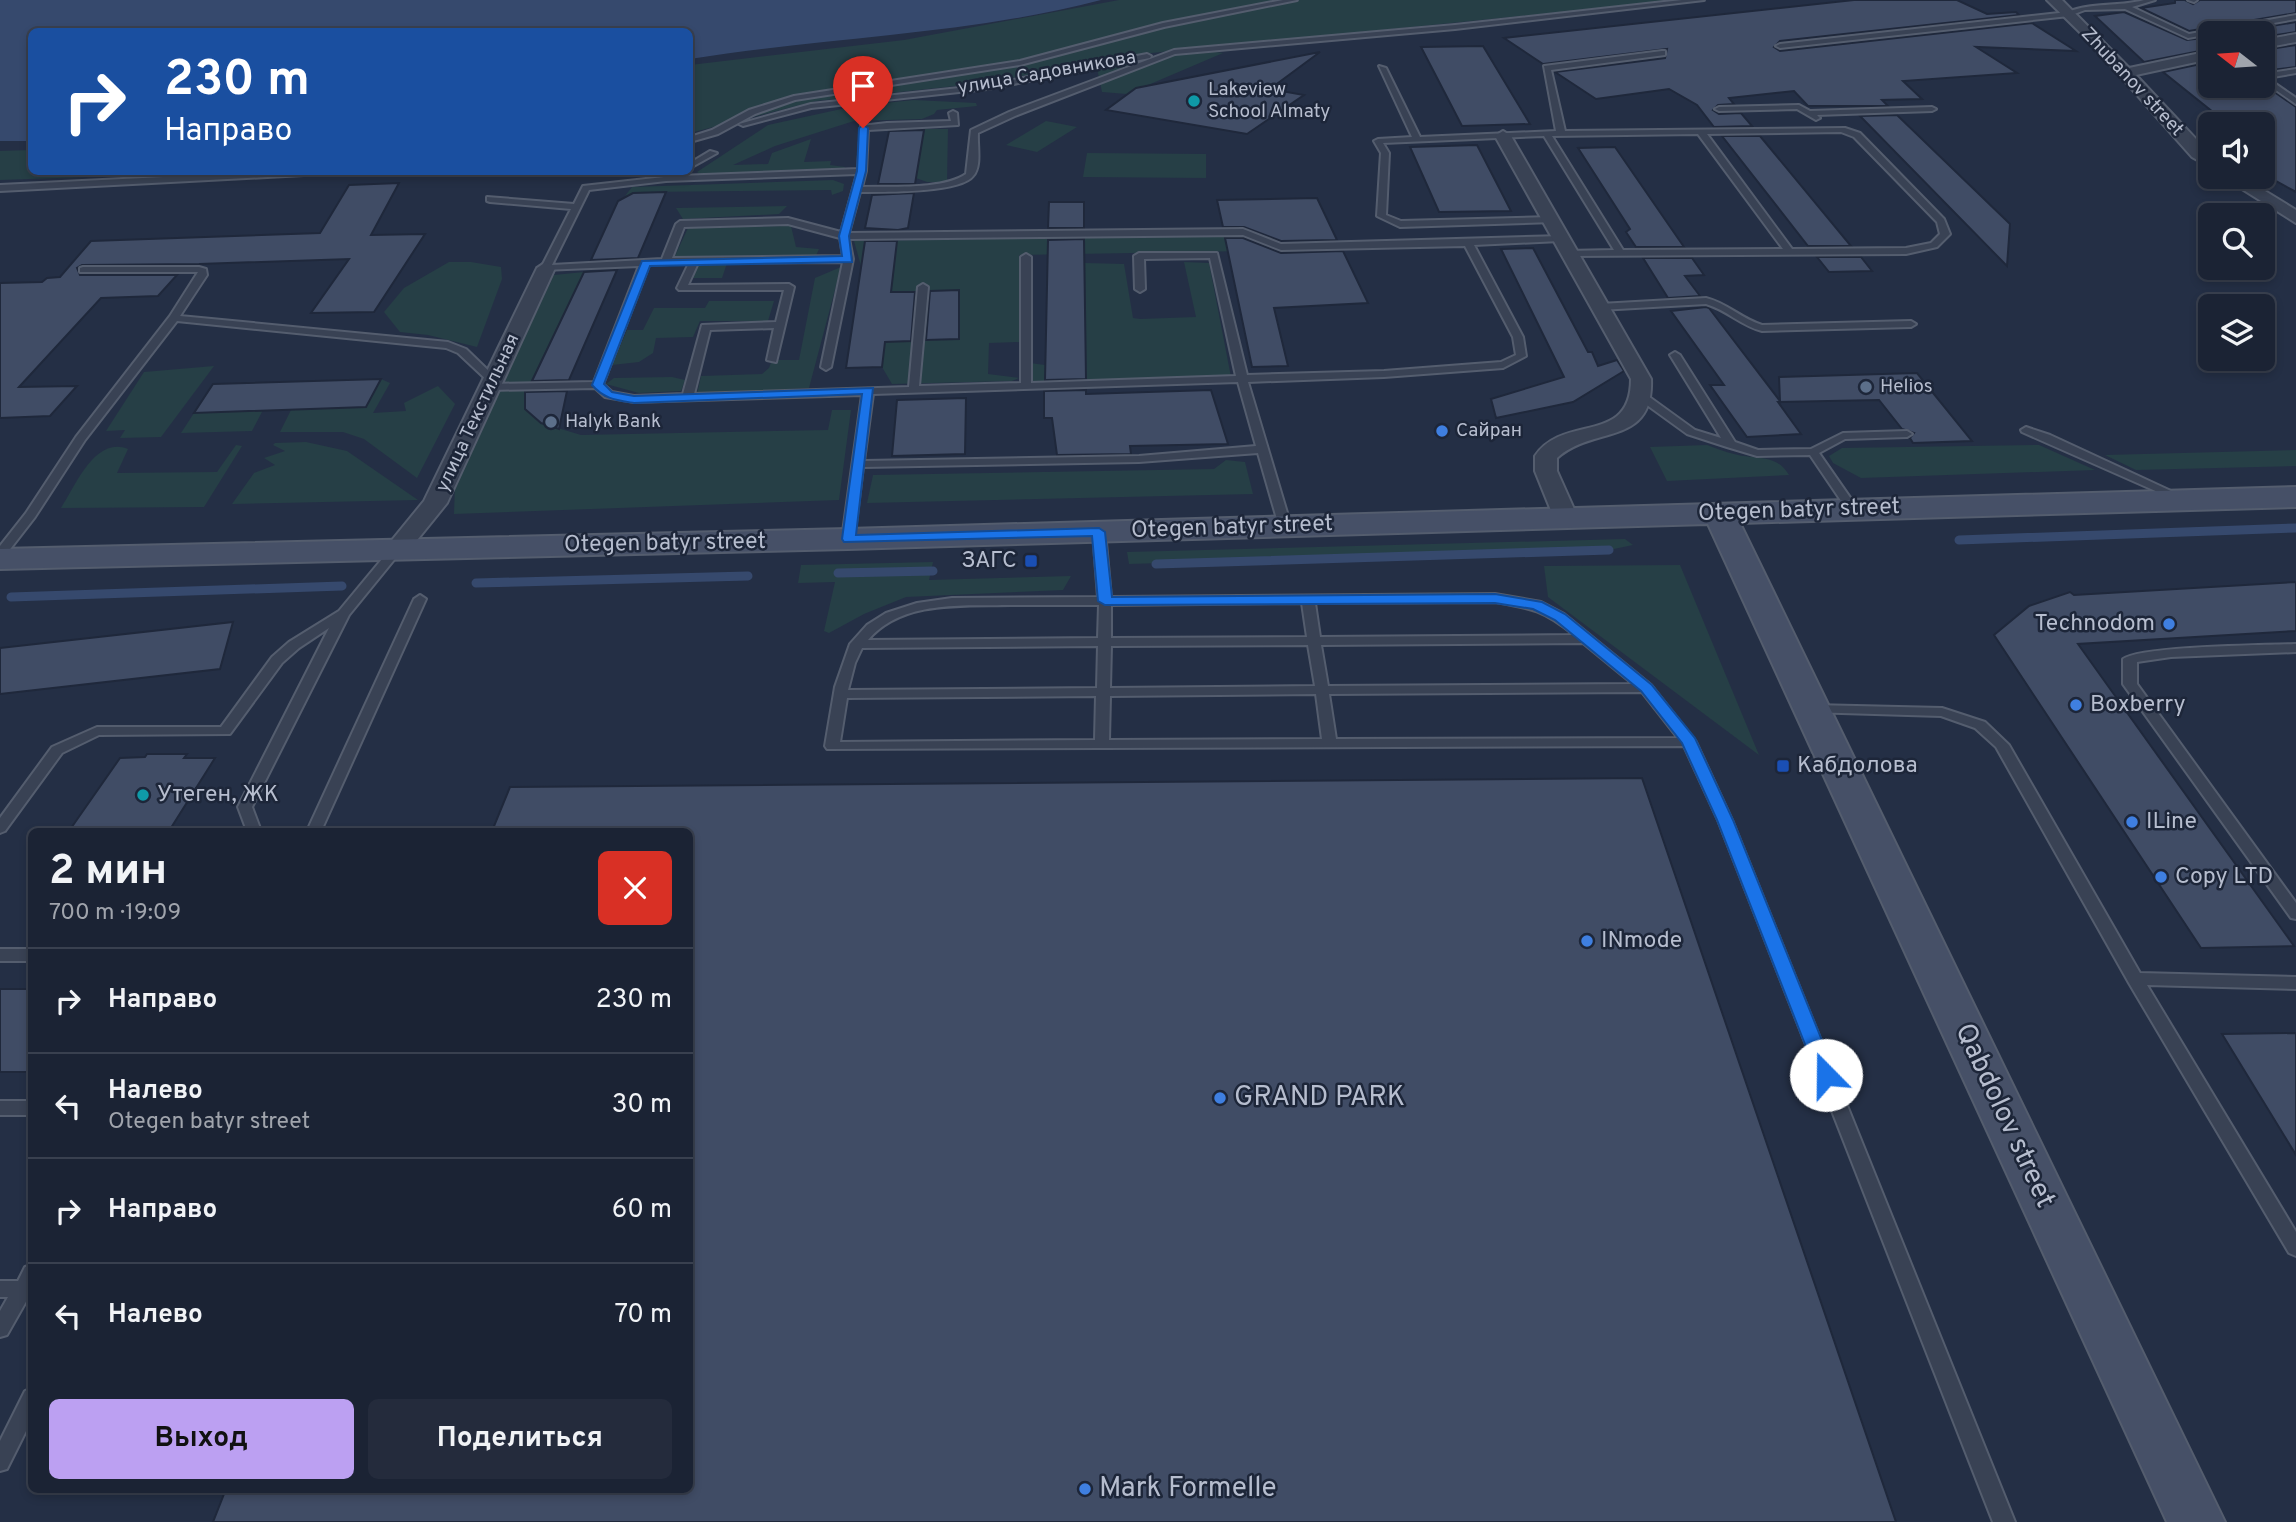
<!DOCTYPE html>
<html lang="ru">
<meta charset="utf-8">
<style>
body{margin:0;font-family:Overpass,sans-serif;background:#242b3c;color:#f1f3f6;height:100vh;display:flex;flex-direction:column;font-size:26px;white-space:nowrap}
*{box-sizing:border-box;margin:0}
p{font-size:23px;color:#a0a4ac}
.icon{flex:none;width:38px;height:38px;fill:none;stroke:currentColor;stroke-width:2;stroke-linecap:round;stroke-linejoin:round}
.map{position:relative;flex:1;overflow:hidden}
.panel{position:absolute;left:28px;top:828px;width:665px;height:665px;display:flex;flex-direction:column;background:#1b2334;border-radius:10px;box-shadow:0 4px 10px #0003,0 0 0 2px #39404f}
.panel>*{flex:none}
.banner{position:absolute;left:28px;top:28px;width:665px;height:147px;border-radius:10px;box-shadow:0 4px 10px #0003,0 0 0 2px #39404f;background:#1a4fa0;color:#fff;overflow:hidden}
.needle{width:46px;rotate:287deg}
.tools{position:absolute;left:2198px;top:21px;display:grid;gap:14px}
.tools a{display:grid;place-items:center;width:77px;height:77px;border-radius:10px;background:#1b2334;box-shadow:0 4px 10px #0003,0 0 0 2px #39404f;font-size:35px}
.pin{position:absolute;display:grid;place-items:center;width:60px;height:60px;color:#fff;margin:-72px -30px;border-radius:50% 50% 50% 0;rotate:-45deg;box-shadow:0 0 7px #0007}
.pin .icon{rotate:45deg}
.me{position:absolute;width:77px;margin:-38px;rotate:338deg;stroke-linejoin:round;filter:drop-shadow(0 0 5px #0008)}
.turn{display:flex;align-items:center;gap:24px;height:147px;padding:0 21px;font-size:32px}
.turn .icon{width:91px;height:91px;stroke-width:2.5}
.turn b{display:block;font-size:49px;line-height:60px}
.round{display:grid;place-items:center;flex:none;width:74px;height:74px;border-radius:10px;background:#242b3c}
.head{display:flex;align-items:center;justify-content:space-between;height:119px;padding:0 21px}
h1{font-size:42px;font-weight:700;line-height:52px}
.button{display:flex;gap:14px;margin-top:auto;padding:14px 21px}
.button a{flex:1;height:80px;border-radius:10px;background:#bca0f2;color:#111;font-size:28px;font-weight:700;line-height:80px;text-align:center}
.button a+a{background:#242b3c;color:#f1f3f6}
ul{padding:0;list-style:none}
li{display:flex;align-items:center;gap:21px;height:105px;padding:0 21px;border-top:2px solid #39404f}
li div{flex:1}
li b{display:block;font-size:26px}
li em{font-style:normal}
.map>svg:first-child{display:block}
</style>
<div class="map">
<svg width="2296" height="1522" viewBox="0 0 2296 1522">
<rect width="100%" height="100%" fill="#242f45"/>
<g fill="#263f46">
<polygon points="1119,0 1682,0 1111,57 993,82 816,101 690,133 690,65 904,40"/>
<polygon points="1209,51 1223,53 1127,94 1102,92 1097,68 1112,63"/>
<polygon points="914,100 976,103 977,106 937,110 934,114 922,119 854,121 775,146 733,165 768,164 772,153 811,139 804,162 831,161 830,165 845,167 844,170 700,174 697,172 768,125 855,106"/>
<polygon points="1046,121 1077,127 1037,152 1006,145"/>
<polygon points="924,129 948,129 947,182 927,182 916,178"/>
<polygon points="31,150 32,172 231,172 0,180 0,151"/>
<polygon points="1087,153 1206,154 1206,178 1083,177"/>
<polygon points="833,180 844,184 843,191 832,195 831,190 641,192 625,196 632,187"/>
<polygon points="787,206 779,214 683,219 676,208"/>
<polygon points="791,226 796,247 819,249 815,258 674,258 688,228"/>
<polygon points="1243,235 1245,251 1019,255 1020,342 989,343 988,374 1019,378 1012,381 892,384 882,367 894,266 861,266 854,241"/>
<polygon points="449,262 471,262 501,267 502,279 477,347 428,335 400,332 384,312 404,288"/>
<polygon points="1184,262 1209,263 1231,377 1030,382 1030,363 1045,365 1086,365 1085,263 1124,264 1133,318 1140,319 1196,317"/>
<polygon points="693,263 727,263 722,278 686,278"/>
<polygon points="841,267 809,388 697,394 701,376 762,374 769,368 772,360 799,360 815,278"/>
<polygon points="584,272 525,393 525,409 541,423 581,435 828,430 832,410 851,410 839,500 454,514 455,483 554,275"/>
<polygon points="709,301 774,301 768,321 700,321 693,337 656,338 653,353 639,362 612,365 627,330 643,330 654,308 705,308"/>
<polygon points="214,366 161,437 120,438 125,430 106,431 144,372"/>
<polygon points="672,377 685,380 681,391 639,393 606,384 614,378"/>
<polygon points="381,379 390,383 373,413 406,411 404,403 438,386 455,404 417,478 364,439 343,432 280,432 291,410 366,407"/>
<polygon points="263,410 252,431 181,433 194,413"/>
<polygon points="306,442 347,451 418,500 232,504 254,473 275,465 264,458 285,451 273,445 275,443"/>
<path d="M236,445L242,446L204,507L61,508C76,485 95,436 128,449L117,473L217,472Z"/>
<path d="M1707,445C1716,448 1725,452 1734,454C1755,460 1776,453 1789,475L1667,481L1650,447Z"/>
<polygon points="2039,445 2095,470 1861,478 1833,463 1829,456 1842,448"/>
<polygon points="2296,450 2296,466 2136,470 2105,455"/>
<polygon points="1226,460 1245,462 1253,494 867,503 873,475 1214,469"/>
<polygon points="1625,539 1633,545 1609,550 1129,564 1127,552"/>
<polygon points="933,562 929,580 1071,576 1063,590 906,597 864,614 829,633 824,631 835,582 798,583 801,565"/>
<polygon points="1680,565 1759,755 1548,597 1544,566"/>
</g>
<path fill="#36496d" d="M0,0H1101C967,35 826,37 690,59V32H32L31,141H0Z"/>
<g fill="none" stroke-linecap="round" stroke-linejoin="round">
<g stroke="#36496d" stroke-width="9">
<polyline points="1959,540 2296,528"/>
<polyline points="1156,564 1609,550"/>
<polyline points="838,573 933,571"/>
<polyline points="476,583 748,576"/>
<polyline points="11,597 342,586"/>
</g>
</g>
<g fill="#404c65" stroke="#1f283b" stroke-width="2">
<polygon points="1854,0 1957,0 1987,14 2016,12 2019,15 1780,41 1774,47 1780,51 2032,23 2076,51 1976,47 2017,73 1903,81 1922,99 1882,100 1888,106 1808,106 1794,91 1729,98 1734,104 1718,105 1713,110 1719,114 1741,113 1752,126 1714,127 1697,105 1669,89 1596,99 1555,72 1665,58 1667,49 1543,64 1504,38"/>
<polygon points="2175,0 2185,0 2193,4 2200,0 2296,0 2296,13 2189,31 2141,8 2175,3"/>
<polygon points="2124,12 2187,40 2210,37 2210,49 2144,62 2095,16"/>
<polygon points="2296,22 2296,32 2263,37 2263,33 2230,33"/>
<polygon points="2296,45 2296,67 2263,71 2263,50"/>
<polygon points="1483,46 1530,124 1462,126 1421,47"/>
<polygon points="1320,52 1270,89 1304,95 1247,134 1106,110 1136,88"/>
<polygon points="2210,62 2210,86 2263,84 2296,107 2296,192 2263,174 2263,124 2228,124 2163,72"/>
<polygon points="1897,115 2010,224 2007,266 1860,116"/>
<polygon points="924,130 915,184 878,184 889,131"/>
<polygon points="1722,136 1760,136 1851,246 1808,246"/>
<polygon points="1477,145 1511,211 1439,212 1410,147"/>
<polygon points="1615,147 1684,247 1636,247 1626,232 1630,229 1578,148"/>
<polygon points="399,183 371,235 425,234 374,312 311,313 349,259 199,264 82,265 77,268 80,275 177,275 158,296 101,298 19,387 77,386 50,416 0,418 0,283 42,282 47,278 60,277 91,241 320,233 349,185"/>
<polygon points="666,192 638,258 591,260 618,201 633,193"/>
<polygon points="914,193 908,228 898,230 865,228 872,195"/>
<polygon points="1317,198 1337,240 1281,241 1244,227 1223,227 1217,200"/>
<polygon points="1049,202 1084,202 1084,228 1048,228"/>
<polygon points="1225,238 1243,238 1281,253 1343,251 1368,303 1274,308 1288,366 1252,367"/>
<polygon points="1084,239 1086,379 1045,380 1048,240"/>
<polygon points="865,241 897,241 891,292 915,292 911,341 885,342 882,367 846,368"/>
<polygon points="1533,248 1588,352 1592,352 1598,366 1617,360 1624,371 1573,402 1496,418 1491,399 1564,377 1501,249"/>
<polygon points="1817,257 1861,257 1872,271 1829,272"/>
<polygon points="1643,258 1692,258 1704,275 1685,276 1700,296 1668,298"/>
<polygon points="617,270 569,380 532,381 584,272"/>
<polygon points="959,290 959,339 926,340 930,291"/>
<polygon points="1706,307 1709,308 1780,401 1779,377 1917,373 1972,441 1913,443 1910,438 1914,433 1902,429 1879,400 1778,402 1801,434 1747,437 1710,385 1724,385 1671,311"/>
<polygon points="381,379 366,407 194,413 213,384"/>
<polygon points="1086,390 1086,394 1211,390 1228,444 1130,446 1131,454 1057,455 1052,418 1044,418 1044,391"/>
<polygon points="567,391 559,429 541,423 525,409 525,392"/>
<polygon points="966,398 965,454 892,456 897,400"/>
<polygon points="2296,582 2296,631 2078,644 2294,946 2201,948 1994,635 2029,606 2070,592 2074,595"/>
<polygon points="233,622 220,669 0,694 0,648"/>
<polygon points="147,754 187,754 184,758 215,758 169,831 69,831 120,758 145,757"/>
<polygon points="1642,778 1896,1522 213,1522 226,1489 690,1489 690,831 492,831 510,787"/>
<rect x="0" y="989" width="32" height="83"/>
<polygon points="2296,1033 2296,1155 2222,1034"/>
</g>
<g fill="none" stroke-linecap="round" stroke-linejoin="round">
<defs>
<g id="lane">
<polygon points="1283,0 1297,0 1164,27 1020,65 795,100 755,114 718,134 690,142 690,137 712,130 749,110 794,96 1020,61 1163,23"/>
<path d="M1682,0H1704L1455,29L1175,54L1015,116L978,133C977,146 982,166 973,176C960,193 883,192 860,192L849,233L1243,229L1281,244L1563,236V240L1560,241L1474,245L1523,337L1526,356L1503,368L1384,377L1248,382L1291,526L1289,529H1281L1279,526L1258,453L1139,462L863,467L854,539L848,543L842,539L862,395L634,402L605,397L595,388L490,390L485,387L490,384L594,382L639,266L543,270L541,268L571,209L490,202L487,201V197L574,204L583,186L664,177L674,172H683L678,176L858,169L861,126L887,123L951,121L949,113L953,111L957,113L958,125L868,130L866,171L862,187C891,186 943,190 966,174L971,130L1009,112L1174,50L1455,25ZM857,174L841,232L788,218L680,221L676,224L662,259L552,265L589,190L666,181ZM788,224L840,238L843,256L672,258L684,227ZM1243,235L1281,250L1465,246L1513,337L1516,355L1501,362L1384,371L1247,375L1217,253H1139L1134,256L1135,289L1140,292L1145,289L1144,259L1210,258L1236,376L1031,383V257L1026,254L1021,257V383L919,386L928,287L923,284L918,287L909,387L694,394L710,330L774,328L767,360L776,362L794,287L789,284L688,285L698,263L843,262L821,367L826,370L831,367L853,259L849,239ZM689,263L677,288L679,290H784L776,322L702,325L683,394L634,396L612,392L603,384L649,265ZM1238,382L1256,446L1139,456L864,461L873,394Z"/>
<path d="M2144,0H2155L2132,7L2189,34L2296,15V19L2188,38L2125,9L2085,10L2069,16L1780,48L1776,46L1780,44L2068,12C2092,2 2119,7 2144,0Z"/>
<polygon points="2188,0 2197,0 2194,2"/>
<path d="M1662,51H1665V55L1551,70L1565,131L1845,128L1860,133L1944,219L1950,234L1937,247L1906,254L1569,256L1564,253L1566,251L1614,250L1544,136L1383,143L1389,153L1386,215L1401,221L1550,217L1554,220L1553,222L1400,227L1377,216L1381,153L1374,141L1378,139L1412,137L1379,66L1386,68L1420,137L1556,131L1544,66ZM1841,132L1854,137L1937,222L1940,234L1931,243L1906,248L1792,249L1707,134ZM1698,134L1783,249L1623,250L1552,136Z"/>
<polygon points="1147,54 1151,56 1150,58 987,89 811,108 743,126 739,124 811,104 987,85"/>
<polygon points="2296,69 2296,73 2267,78 2296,98 2296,104 2263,81 2263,74"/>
<polygon points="1799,105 1810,111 1932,107 1936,109 1932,111 1817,115 1820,118 1816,120 1797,109 1719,111 1715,109 1719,107"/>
<polygon points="710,151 717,153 690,168 690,163"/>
<polygon points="265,172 308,172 304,175 0,191 0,185"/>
<polygon points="83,267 199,267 206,269 207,275 180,316 448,342 466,349 498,380 497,382 489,382 458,353 446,348 177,321 85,440 35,517 4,557 0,558 0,546 26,513 76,437 170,316 198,272 80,272 80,268"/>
<path d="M1706,298C1727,303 1742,319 1762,325L1911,321L1916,324L1911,327L1762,331C1741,326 1727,310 1706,304L1600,310L1595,307L1600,304Z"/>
<polygon points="1675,352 1680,355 1735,442 1758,450 1811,449 1843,433 1907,431 1912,434 1907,437 1845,439 1819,453 1858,509 1852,512 1848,511 1810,455 1757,456 1727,447 1687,434 1640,400 1640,396 1648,396 1695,430 1721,438 1670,355"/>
<polygon points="2026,427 2050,435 2186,498 2184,500 2176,500 2022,432 2021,430"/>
<path d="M1099,528L1105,532L1111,597L1495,594L1541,602L1564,614L1651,685L1696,742L1732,820L2015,1522H1993L1718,820L1684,746L827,749L825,746L835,687L850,644L867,625L886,613L917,603L952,598L1098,597L1093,532ZM1495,602C1532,608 1545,611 1574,635L1320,637L1315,603ZM1302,603L1307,637L1111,638V605ZM1099,605L1098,638L868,640C902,600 963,606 1011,605C1040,605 1070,605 1099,605ZM1583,643L1633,684L1328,686L1321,645ZM1308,645L1315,686L1110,688L1111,646ZM1098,646L1097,688L848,690L855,663L862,648ZM1642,692L1678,738L1336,739L1329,694ZM1316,694L1322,739L1109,740L1110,696ZM1096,696L1095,740L840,742L847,698Z"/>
<polygon points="396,546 402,550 349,615 252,807 261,831 247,831 238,807 329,628 299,648 282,663 230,734 99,735 62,753 5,831 0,833 0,818 52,747 97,727 221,727 272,657 289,642 339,611 392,547"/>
<polygon points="420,595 426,599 321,831 307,831 414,599"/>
<path d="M2296,644V652L2171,657L2137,662V684L2296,903V919L2291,918L2123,684V659C2140,646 2267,645 2296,644Z"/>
<polygon points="1813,705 1942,708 1985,722 2009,745 2140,973 2296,977 2296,989 2147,985 2296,1232 2296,1256 2289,1253 2129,983 1996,747 1975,728 1941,716 1808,712 1806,709 1808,706"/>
<rect x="0" y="949" width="32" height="12"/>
<rect x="0" y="1101" width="32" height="14"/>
<polygon points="32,1265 32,1291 7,1335 0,1337 0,1311 8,1297 0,1297 0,1281 18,1281 25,1267"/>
<polygon points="32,1388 32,1419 7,1469 0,1471 0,1441 25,1391"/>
</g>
<g id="street">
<polygon points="2047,0 2062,0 2129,68 2210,51 2210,59 2136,75 2210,154 2210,167 2192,157 2091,43"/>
<polygon points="2296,34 2296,42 2263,48 2263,40"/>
<path d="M1503,131L1511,136L1651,379C1654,447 1593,425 1557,458V471L1578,518L1574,523H1558L1554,518L1535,471V456C1564,413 1631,446 1631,379L1495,136Z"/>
<polygon points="2223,177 2242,177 2296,210 2296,223"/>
<polygon points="546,262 555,268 447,503 405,555 396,557 387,555 384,550 424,501 537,268"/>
</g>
<polygon id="secondary" points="2296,487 2296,507 1740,523 2225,1522 2167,1522 1708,524 848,549 0,569 0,549 848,529"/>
</defs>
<use href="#lane" stroke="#545d6e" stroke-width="4"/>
<use href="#street" stroke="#545d6e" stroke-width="4"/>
<use href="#secondary" stroke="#545d6e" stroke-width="4"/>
<use href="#lane" fill="#394254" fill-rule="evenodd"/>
<use href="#street" fill="#394254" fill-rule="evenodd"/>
<use href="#secondary" fill="#465067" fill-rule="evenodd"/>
</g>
<path fill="#1a73e8" stroke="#114b97" stroke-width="2" d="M863,125L868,128L866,171L849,236L852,262L650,266L604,384L612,392L634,396L873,388L856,535L1099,528L1105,532L1112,597L1495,594L1542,602L1565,614L1652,685L1695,738L1733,820L1836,1075L1833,1080L1826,1082L1819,1080L1817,1075L1717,820L1682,743L1641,691L1555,620L1533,609L1495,603L1105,605L1098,601L1092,536L844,542L842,539L862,394L634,403C616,400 604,399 592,385L642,261L842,256L839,236L857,171L859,128Z"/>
<g fill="#0f9aa8" stroke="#1d2639" stroke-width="2.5">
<circle cx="1194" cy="101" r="7"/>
<circle cx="143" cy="795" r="7"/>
</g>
<g fill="#5c6f8a" stroke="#1d2639" stroke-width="2.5">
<circle cx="1866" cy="387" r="7"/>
<circle cx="551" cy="422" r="7"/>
</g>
<g fill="#3f7fe0" stroke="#1d2639" stroke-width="2.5">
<circle cx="1442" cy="431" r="7"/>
<circle cx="2169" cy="624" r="7"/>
<circle cx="2076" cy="705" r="7"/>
<circle cx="2132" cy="822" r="7"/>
<circle cx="2161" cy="877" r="7"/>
<circle cx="1587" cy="941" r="7"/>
<circle cx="1220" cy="1098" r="7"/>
<circle cx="1085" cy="1489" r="7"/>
</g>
<g fill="#1a4fb4" stroke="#1d2639" stroke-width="2.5">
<rect x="1024" y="554" width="14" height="14" rx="3.5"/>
<rect x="1776" y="759" width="14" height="14" rx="3.5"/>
</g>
<g text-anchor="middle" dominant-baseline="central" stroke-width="5" stroke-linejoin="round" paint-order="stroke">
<g font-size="19" fill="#b6bdce" stroke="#1d2639">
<text transform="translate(1047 73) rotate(-10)">улица Садовникова</text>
<text transform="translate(2132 82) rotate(47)">Zhubanov street</text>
<text transform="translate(478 413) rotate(-65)">улица Текстильная</text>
</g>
<g font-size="19" fill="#b6bdce" stroke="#1d2639" text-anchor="start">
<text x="1208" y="90">Lakeview<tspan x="1208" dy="22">School Almaty</tspan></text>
<text x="1880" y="387">Helios</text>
<text x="565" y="422">Halyk Bank</text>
<text x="1456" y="431">Сайран</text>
</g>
<g font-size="23" fill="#b6bdce" stroke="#1d2639">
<text transform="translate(1799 511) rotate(-2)">Otegen batyr street</text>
<text transform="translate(1232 528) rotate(-2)">Otegen batyr street</text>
<text transform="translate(665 544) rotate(-1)">Otegen batyr street</text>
</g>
<g font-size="23" fill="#b6bdce" stroke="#1d2639" text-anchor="start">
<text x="1017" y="561" text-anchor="end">ЗАГС</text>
<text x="2155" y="624" text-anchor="end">Technodom</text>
<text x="2090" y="705">Boxberry</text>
<text x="1797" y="766">Кабдолова</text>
<text x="157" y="795">Утеген, ЖК</text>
<text x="2146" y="822">ILine</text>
<text x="2175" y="877">Copy LTD</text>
<text x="1601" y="941">INmode</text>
</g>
<g font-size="28" fill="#b6bdce" stroke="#1d2639" text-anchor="start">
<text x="1234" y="1098">GRAND PARK</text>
<text x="1099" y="1489">Mark Formelle</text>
</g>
<g font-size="28" fill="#b6bdce" stroke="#1d2639">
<text transform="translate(2004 1116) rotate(65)">Qabdolov street</text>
</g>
</g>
</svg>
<div class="tools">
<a><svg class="needle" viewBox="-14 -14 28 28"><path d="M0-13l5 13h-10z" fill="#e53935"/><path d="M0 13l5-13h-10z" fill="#a0a4ac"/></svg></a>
<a><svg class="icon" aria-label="sound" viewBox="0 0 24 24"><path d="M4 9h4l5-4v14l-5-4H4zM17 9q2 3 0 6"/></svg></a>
<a><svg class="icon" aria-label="search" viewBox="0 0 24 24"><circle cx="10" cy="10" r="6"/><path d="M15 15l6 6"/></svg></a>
<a><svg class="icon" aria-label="layers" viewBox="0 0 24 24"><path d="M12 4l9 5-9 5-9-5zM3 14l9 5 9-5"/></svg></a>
</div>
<div class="pin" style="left:863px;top:128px;background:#d93025"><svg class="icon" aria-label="arrive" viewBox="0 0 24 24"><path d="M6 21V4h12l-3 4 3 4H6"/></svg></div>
<svg class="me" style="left:1826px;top:1075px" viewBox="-20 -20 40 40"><circle r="19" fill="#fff"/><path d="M0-13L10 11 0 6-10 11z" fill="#1a73e8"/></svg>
<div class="banner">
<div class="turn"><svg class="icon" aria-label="right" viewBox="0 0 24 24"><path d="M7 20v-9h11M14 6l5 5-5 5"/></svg><div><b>230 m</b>Направо</div></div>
</div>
<section class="panel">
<div class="head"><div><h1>2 мин</h1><p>700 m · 19:09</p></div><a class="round" style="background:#d93025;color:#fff"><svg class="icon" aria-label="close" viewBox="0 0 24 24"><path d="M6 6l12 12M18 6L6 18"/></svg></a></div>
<ul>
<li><svg class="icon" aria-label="right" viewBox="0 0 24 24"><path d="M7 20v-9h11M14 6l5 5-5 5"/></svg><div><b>Направо</b></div><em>230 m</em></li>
<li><svg class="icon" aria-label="left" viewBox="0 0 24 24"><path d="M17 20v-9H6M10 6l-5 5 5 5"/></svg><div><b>Налево</b><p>Otegen batyr street</p></div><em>30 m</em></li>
<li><svg class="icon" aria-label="right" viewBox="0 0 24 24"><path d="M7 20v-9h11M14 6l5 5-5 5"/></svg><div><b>Направо</b></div><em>60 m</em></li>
<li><svg class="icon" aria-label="left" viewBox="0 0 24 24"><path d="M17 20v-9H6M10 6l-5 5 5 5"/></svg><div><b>Налево</b></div><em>70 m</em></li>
</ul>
<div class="button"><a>Выход</a><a>Поделиться</a></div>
</section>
</div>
